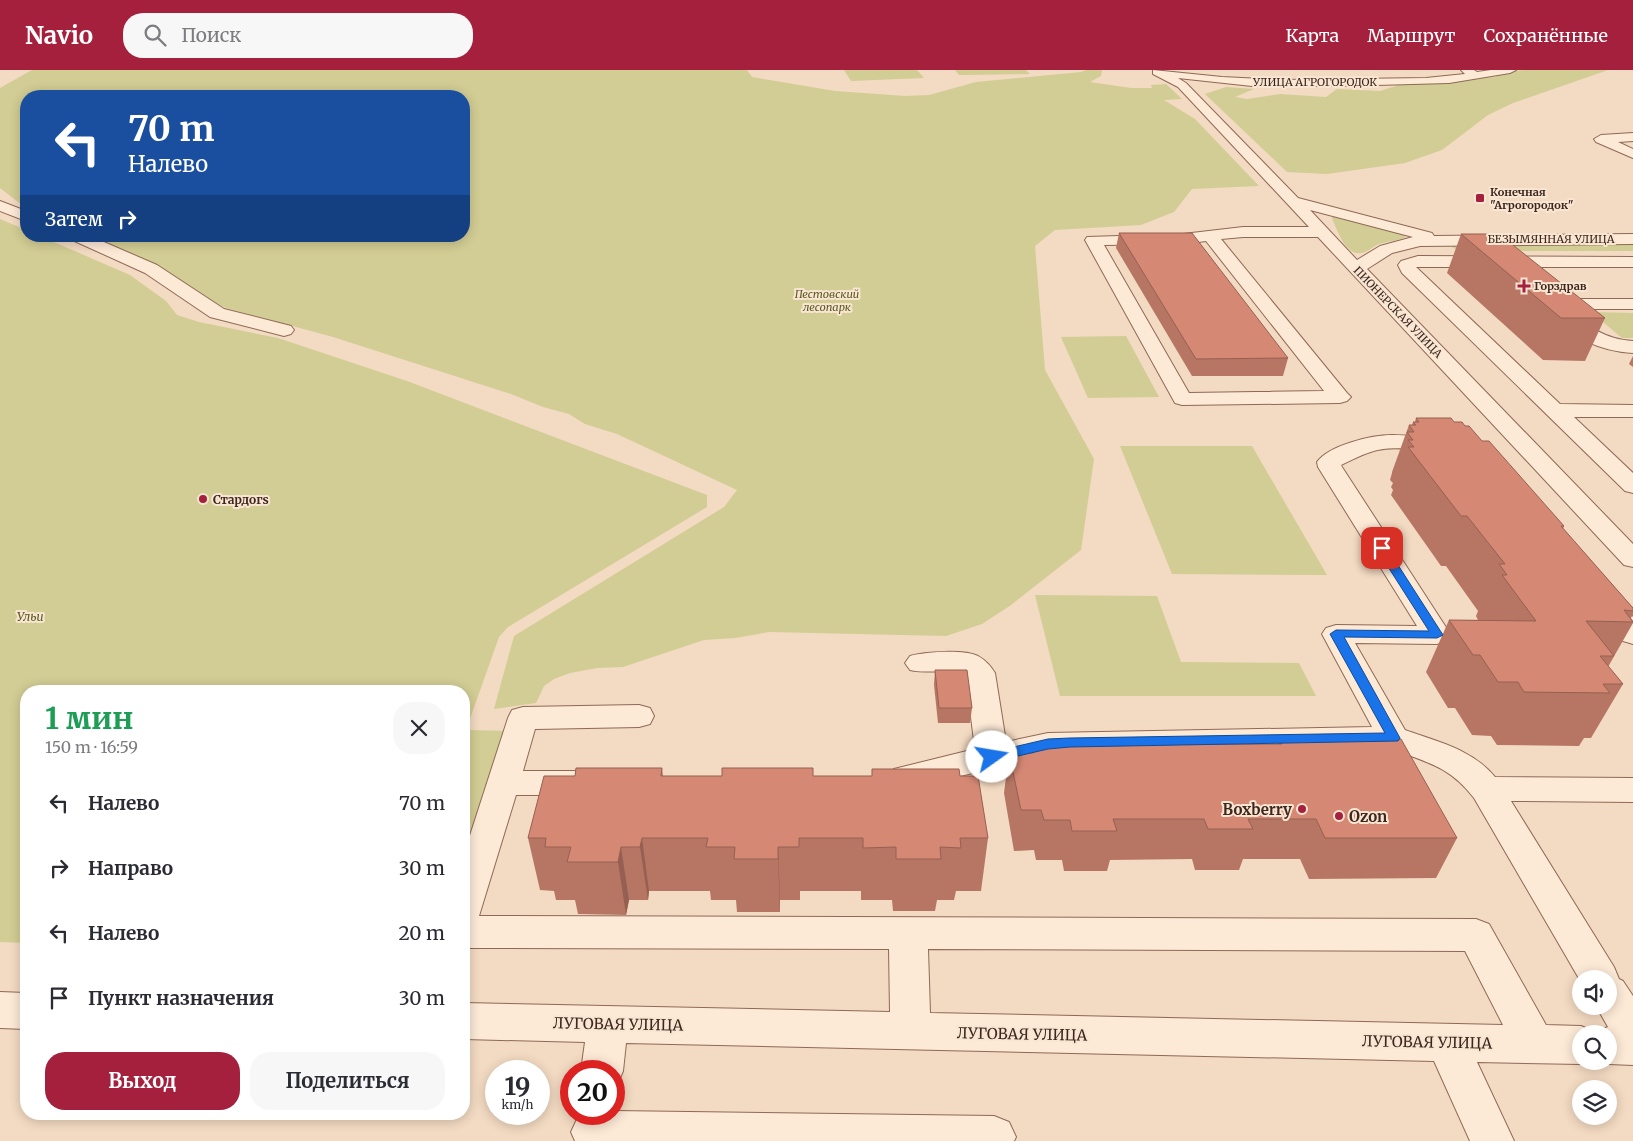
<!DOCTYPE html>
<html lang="ru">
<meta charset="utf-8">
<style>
body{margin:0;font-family:Merriweather,serif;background:#f7f7f7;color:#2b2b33;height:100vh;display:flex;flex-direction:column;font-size:19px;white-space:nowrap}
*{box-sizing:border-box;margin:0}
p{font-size:16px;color:#7c7c81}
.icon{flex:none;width:28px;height:28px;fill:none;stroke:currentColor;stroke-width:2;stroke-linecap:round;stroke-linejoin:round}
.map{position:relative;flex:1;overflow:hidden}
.drawer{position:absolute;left:20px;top:615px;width:450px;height:435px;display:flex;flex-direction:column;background:#fff;border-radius:20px;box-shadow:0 2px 12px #0003}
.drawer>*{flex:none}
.banner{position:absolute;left:20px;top:20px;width:450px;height:152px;border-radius:20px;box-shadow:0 2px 12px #0003;background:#1a4fa0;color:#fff;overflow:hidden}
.fabs{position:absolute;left:1572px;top:900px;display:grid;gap:10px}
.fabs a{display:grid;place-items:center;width:45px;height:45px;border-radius:50%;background:#fff;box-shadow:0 2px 12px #0003;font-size:25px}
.speed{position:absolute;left:485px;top:990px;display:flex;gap:10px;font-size:25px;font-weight:700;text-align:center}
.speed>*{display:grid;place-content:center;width:65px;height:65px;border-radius:50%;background:#fff;box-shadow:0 2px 12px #0003;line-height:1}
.speed small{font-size:12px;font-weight:400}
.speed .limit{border:8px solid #d22;background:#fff;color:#111}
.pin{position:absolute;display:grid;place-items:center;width:42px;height:42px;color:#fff;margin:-21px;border-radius:10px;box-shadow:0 2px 8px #0006}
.me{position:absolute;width:55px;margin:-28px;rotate:77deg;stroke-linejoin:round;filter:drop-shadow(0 0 4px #0008)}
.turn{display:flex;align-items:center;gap:18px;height:105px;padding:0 25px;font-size:22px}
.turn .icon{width:65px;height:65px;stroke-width:2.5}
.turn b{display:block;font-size:35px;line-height:42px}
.then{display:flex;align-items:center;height:48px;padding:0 25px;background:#0003;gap:10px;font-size:19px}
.round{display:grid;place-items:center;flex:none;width:52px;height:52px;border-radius:20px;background:#f7f7f7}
.overview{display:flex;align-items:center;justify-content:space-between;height:85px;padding:0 25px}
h1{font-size:30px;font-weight:700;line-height:38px;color:#1e9e55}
.primary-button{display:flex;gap:10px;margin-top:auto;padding:10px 25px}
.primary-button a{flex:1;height:58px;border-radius:20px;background:#a4203c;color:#fff;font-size:20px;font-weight:700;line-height:58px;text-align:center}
.primary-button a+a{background:#f7f7f7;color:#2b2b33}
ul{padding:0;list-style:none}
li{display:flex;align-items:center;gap:15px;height:65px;padding:0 25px}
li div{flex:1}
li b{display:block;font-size:19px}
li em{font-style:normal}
header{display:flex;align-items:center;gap:30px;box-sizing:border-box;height:70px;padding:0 25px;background:#a4203c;color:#fff}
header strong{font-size:24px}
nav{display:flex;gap:28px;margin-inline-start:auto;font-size:18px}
.search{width:350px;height:45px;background:#f7f7f7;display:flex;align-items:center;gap:12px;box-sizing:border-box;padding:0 18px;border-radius:20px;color:#7c7c81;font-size:19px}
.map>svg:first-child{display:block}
</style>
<header>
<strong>Navio</strong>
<div class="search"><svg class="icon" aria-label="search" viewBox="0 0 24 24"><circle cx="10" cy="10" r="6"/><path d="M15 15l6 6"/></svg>Поиск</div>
<nav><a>Карта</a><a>Маршрут</a><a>Сохранённые</a></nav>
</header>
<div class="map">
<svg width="1633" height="1071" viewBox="0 0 1633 1071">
<rect width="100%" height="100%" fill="#f3dac2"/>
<g fill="#d2cd94">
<polygon points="32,0 747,0 752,7 835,21 905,26 929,25 976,12 1081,2 1086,0 1102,0 1101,6 1090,12 1131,18 1152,18 1151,15 1166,14 1182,29 1164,30 1195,49 1259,116 1192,119 1174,142 1141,155 1055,160 1035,176 1045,300 1094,389 1081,480 1011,535 982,554 946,566 769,562 735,568 704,570 623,597 597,598 570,603 554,609 544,616 536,633 494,639 514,566 724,437 737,420 617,364 585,354 569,344 543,337 511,324 333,267 226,238 82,166 464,166 464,26 26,26 26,138 0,118 0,18"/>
<polygon points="844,0 917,0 924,8 851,11"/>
<polygon points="955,0 1026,0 1030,4 959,5"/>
<polygon points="1523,0 1608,0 1513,33 1488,45 1442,80 1405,93 1327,104 1287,102 1205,24 1226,17 1254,19 1235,27 1247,29 1280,24 1326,27 1337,19 1380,21 1402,14 1496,7 1494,3"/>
<path d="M1333,146L1401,163L1406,167C1398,171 1388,171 1379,174C1374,176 1370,180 1365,182C1347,190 1337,160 1332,148Z"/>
<polygon points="0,149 26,160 26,166 40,166 130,205 166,231 177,245 199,252 278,268 407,311 707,425 707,437 508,557 499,567 466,660 515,661 502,704 464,809 464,621 26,621 26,873 0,872"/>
<polygon points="1453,173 1633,174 1633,181 1459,181 1452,177"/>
<polygon points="1591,242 1633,243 1633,268 1622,268"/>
<polygon points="1126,266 1159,327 1088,328 1061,267"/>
<polygon points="1120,376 1252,376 1327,505 1172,504"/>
<polygon points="1035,525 1157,526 1181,592 1299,593 1316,626 1060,626"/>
</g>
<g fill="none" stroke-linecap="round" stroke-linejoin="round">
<defs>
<g id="minor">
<path d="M1153,0L1222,7L1281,10L1426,8L1465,4L1461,0H1474L1477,2L1491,0H1516L1510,3L1449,13L1339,16H1252L1178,8L1186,13L1298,128L1432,163L1434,166L1633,164V174L1420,176L1392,183L1367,199L1633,474V497L1624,495L1318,167H1243L1221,169L1347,323L1351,327L1347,331L1340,333L1182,335L1175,333L1085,170L1087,167L1183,164L1243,157H1309L1178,17L1153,4ZM1310,140L1413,167L1380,176L1357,190ZM1206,171L1324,321L1189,323L1104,175L1183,174Z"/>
<polygon points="1633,63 1633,71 1618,72 1633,79 1633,88 1596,72 1594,69 1601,65"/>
<polygon points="0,131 26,141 26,151 0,141"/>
<polygon points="68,166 90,166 157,195 224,239 291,256 294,260 291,264 284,266 210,247 145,203 70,169"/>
<polygon points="1418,186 1633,187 1633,197 1416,197 1560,334 1633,335 1633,347 1574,347 1633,403 1633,423 1625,421 1402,203 1398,195 1401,191"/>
<path d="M1566,229H1633V239H1569C1591,258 1604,269 1633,271V283C1601,281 1569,268 1550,240L1549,236L1552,232Z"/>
<path d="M1392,365C1407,365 1443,367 1451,379L1448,384C1437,387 1428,382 1417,380C1383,375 1371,380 1341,395L1342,397L1451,565L1447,571L1437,574L1355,573L1405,660C1438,672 1472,679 1495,707L1633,708V732L1511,731L1614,897L1619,909L1623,911L1633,926V995L1609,994L1602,991H1609V964H1581V991H1588L1581,994L1477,992L1514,1071H1470L1434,991L626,973L623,1001L617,1015L614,1016V1001H581L585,972L464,969V933L890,942L889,879L464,878V784L508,648L512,640L523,637L639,635L650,638L654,646L650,654L639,657L535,659L523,701H579L591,704L595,713L591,722L579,725H516L479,846L1476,849L1489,854L1546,955L1581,956L1595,962L1608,957L1596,936H1609V909H1581V912L1474,728C1449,696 1428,693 1392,679L1048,685L906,719L894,715L890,707L894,699L975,679L966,607C954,598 926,604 910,600L905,593L910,586C924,582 964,579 978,586C985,590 991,596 995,603L1006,672L1048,663L1372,657L1322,564L1326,558L1336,555L1417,556L1318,397L1317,392C1329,375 1372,365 1392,365ZM928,879L1465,881L1503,955L930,943Z"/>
<polygon points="1605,524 1615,526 1633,547 1633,574 1623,571 1591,532 1595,526"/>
<polygon points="0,922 26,923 26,959 0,958"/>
<polygon points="614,1041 994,1046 1009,1052 1016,1067 1014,1071 575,1071 571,1062 578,1047 585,1044 614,1044"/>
</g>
</defs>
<use href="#minor" stroke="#8f6957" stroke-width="2"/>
<use href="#minor" fill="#fce9d6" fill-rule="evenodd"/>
</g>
<g fill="#b77664">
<polygon points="1119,163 1288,288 1283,306 1192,306 1116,178"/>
<polygon points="1461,164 1605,248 1585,291 1543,290 1447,203"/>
<polygon points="1633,286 1633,297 1629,294"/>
<polygon points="1416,348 1454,352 1465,356 1482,371 1564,456 1563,459 1633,538 1633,544 1631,548 1633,551 1633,553 1608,597 1623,614 1591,668 1584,668 1579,676 1497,675 1491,666 1472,665 1455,638 1448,638 1426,602 1449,550 1478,550 1476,546 1478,541 1446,496 1441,496 1391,425 1393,420 1391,417 1393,413 1390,410 1392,403 1392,402 1409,355 1412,355 1413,352 1415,352"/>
<polygon points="935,600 972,638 970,653 938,653 934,615"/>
<polygon points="1279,669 1457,768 1436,808 1309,809 1300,789 1243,789 1239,800 1195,800 1192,789 1110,790 1107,801 1064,801 1062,790 1036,790 1034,780 1014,781 1004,723 1009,683 1029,683 1031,675 1278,674"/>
<polygon points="662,698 663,706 872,706 872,699 960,706 988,768 981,821 956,821 954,830 937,830 935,841 893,841 892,830 861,830 861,821 800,821 800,830 780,830 780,842 737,842 736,830 711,830 710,821 649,821 648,830 629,830 626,845 578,844 575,830 556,830 554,821 540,820 528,768 575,706"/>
</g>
<g fill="#956051">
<polygon points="642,768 649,821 648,830 640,777"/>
<polygon points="621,777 629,830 626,845 618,792"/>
<polygon points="778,777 780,830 780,842 778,789"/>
</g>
<g fill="#d58974" stroke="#956051">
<polygon points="1119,163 1192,163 1288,288 1196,289"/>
<polygon points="1461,164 1499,164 1605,248 1561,248"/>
<polygon points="1416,348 1451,348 1454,352 1462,352 1465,356 1469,356 1482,371 1489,371 1564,456 1561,456 1633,538 1633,541 1624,540 1633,552 1586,551 1614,586 1600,586 1623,614 1603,614 1610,623 1524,622 1518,612 1498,612 1480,585 1473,585 1449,550 1536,551 1502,505 1507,505 1499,494 1505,494 1467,446 1461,446 1408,377 1414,377 1408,370 1413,370 1407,362 1414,362 1409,355 1416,355 1413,352 1419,352"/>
<polygon points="935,600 967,600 972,638 939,638"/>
<polygon points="1279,669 1401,669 1457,768 1325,768 1316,749 1248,749 1253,759 1208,759 1204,749 1113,749 1117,761 1072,761 1070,750 1044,750 1041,740 1021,740 1009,683 1033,683 1031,675 1282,674"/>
<polygon points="576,698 662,698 661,706 722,706 722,698 813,698 813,706 872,706 872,699 959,699 960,706 978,706 988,768 960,768 961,778 940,777 941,789 896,789 896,777 863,778 863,768 799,768 799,777 778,777 778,789 734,789 735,777 706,777 708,768 642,768 640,777 621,777 618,792 567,792 571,777 545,777 546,768 528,768 544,706 575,706"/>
</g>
<polygon fill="#1a73e8" stroke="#114b97" points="1382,475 1387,478 1443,565 1437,568 1344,567 1400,668 1398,671 1070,677 1048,679 992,692 988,690 986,687 988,684 992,682 1048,669 1070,668 1385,663 1330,564 1336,560 1429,561 1376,478"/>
<g fill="#a4203c" stroke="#f9e6d2" stroke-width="2">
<rect x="1475" y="123" width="10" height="10" rx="2.5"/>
<path d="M1521.5 208.5h5v5h5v5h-5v5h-5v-5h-5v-5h5z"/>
<circle cx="203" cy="429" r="5"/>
<circle cx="1302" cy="739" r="5"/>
<circle cx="1339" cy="746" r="5"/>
</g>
<g text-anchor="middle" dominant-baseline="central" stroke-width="4" stroke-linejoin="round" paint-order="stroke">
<g font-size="11" fill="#3d261d" stroke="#f9e6d2">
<text x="1315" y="12">УЛИЦА АГРОГОРОДОК</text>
<text x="1551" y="169">БЕЗЫМЯННАЯ УЛИЦА</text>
<text transform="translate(1398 242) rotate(46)">ПИОНЕРСКАЯ УЛИЦА</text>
</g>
<g font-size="11" font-weight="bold" fill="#3d261d" stroke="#f9e6d2" text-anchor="start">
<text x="1490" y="122">Конечная<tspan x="1490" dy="13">"Агрогородок"</tspan></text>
<text x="1534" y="216">Горздрав</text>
</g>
<g font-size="11" font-style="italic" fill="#595b21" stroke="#f9e6d2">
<text x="827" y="224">Пестовский<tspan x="827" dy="13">лесопарк</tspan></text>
</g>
<g font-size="12" font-weight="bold" fill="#3d261d" stroke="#f9e6d2" text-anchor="start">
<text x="213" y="429">Стардогs</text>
</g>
<g font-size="12" font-style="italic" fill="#595b21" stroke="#f9e6d2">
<text x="30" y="546">Ульи</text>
</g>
<g font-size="15" font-weight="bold" fill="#3d261d" stroke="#f9e6d2" text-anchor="end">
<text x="1292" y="739">Boxberry</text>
<text x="1349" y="746" text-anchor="start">Ozon</text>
</g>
<g font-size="15" fill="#3d261d" stroke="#f9e6d2">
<text transform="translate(618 954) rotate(1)">ЛУГОВАЯ УЛИЦА</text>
<text transform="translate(1022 964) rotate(1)">ЛУГОВАЯ УЛИЦА</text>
<text transform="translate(1427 972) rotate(1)">ЛУГОВАЯ УЛИЦА</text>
</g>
</g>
</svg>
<div class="fabs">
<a><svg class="icon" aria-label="sound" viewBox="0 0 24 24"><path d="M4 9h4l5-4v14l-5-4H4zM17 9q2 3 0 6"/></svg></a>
<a><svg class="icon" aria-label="search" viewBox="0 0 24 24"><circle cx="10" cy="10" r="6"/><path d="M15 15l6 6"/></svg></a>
<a><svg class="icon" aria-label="layers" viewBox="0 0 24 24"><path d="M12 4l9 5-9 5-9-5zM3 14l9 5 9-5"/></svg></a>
</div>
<div class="speed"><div>19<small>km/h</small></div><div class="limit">20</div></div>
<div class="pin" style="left:1382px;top:478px;background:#d93025"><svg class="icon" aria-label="arrive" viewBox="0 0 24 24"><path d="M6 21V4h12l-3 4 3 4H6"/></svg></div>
<svg class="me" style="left:992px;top:687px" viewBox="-20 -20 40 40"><circle r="19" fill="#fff"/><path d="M0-13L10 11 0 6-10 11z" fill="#1a73e8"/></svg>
<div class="banner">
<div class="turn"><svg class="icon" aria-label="left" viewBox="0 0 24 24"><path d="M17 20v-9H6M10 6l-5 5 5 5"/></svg><div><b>70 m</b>Налево</div></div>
<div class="then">Затем<svg class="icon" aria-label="right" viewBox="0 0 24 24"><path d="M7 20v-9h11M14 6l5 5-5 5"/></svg></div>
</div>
<section class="drawer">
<div class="overview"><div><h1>1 мин</h1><p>150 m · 16:59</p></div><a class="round"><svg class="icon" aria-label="close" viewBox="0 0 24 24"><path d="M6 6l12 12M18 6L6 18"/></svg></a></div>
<ul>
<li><svg class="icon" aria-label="left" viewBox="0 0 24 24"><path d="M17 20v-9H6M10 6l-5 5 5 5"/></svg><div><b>Налево</b></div><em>70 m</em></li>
<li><svg class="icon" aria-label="right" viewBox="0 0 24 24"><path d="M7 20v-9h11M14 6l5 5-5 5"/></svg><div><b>Направо</b></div><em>30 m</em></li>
<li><svg class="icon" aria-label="left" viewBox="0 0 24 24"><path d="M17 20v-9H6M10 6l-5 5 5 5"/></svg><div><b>Налево</b></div><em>20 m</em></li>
<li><svg class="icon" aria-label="arrive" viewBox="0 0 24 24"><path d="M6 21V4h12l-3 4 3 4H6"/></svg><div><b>Пункт назначения</b></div><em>30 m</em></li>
</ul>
<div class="primary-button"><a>Выход</a><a>Поделиться</a></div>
</section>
</div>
